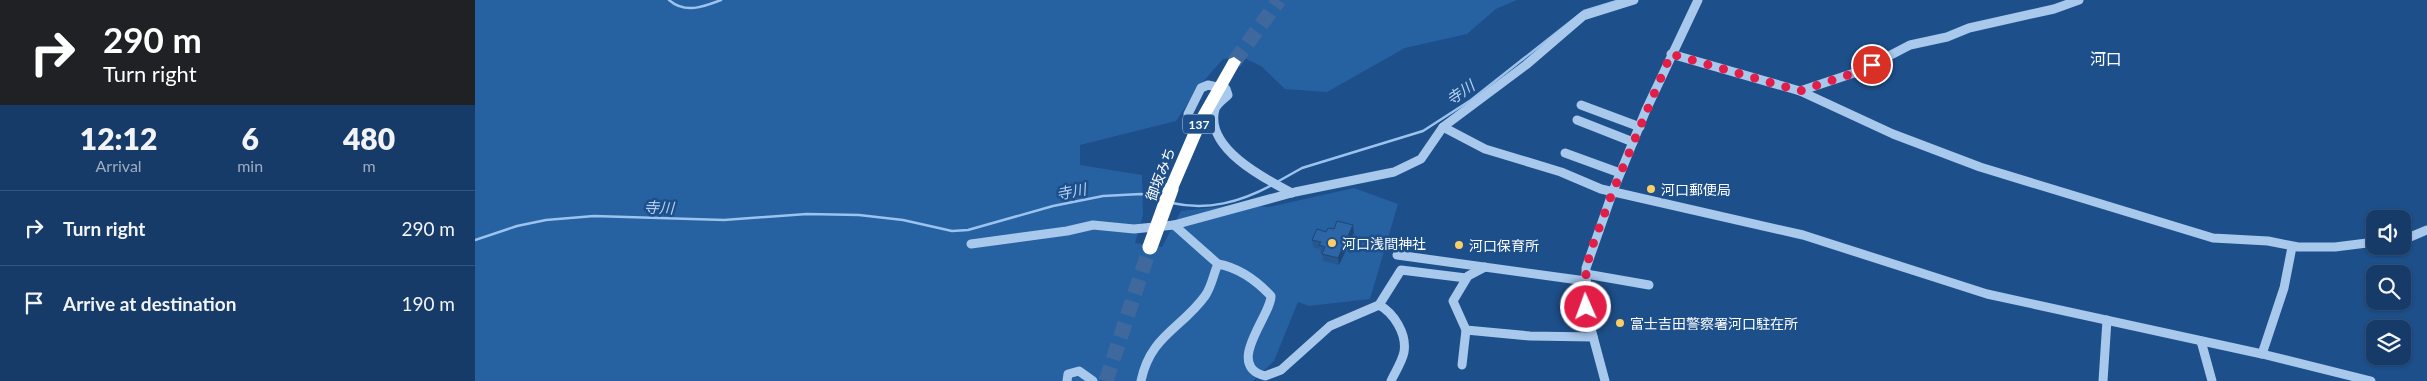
<!DOCTYPE html>
<meta charset="utf-8">
<style>
body{margin:0;font-family:Lato,"Noto Sans JP",sans-serif;background:#1f426e;color:#f1f3f6;height:100vh;display:flex;flex-direction:column;font-size:19px;white-space:nowrap}
*{box-sizing:border-box;margin:0}
p{font-size:16px;color:#9eadc0}
.icon{flex:none;width:28px;height:28px;fill:none;stroke:currentColor;stroke-width:2;stroke-linecap:round;stroke-linejoin:round}
.map{position:relative;flex:1;overflow:hidden}
.details{display:flex;flex-direction:column;background:#163b68;width:475px}
.details>*{flex:none}
.guide{background:#202124;color:#fff;overflow:hidden}
.controls{position:absolute;left:1891px;top:210px;display:grid;gap:10px}
.controls a{display:grid;place-items:center;width:45px;height:45px;border-radius:10px;background:#163b68;box-shadow:0 1px 4px #0004,0 0 0 1px #35557c;font-size:25px}
.pin{position:absolute;display:grid;place-items:center;width:42px;height:42px;color:#fff;margin:-21px;border:2px solid #fff;border-radius:50%;box-shadow:0 1px 5px #0007}
.me{position:absolute;width:55px;margin:-28px;rotate:358deg;stroke-linejoin:round;filter:drop-shadow(0 0 4px #0008)}
.turn{display:flex;align-items:center;gap:18px;height:105px;padding:0 20px;font-size:22px}
.turn .icon{width:65px;height:65px;stroke-width:2.5}
.turn b{display:block;font-size:35px;line-height:42px}
.eta{display:flex;justify-content:space-evenly;align-items:center;height:85px;text-align:center}
.eta b{font-size:30px;font-weight:800;line-height:35px}
ul{padding:0;list-style:none}
li{display:flex;align-items:center;gap:15px;height:75px;padding:0 20px;border-top:1px solid #35557c}
li div{flex:1}
li b{display:block;font-size:19px}
li em{font-style:normal}
main{display:flex;flex:1;min-height:0}
.map>svg:first-child{display:block}
</style>
<main>
<section class="details">
<div class="guide">
<div class="turn"><svg class="icon" aria-label="right" viewBox="0 0 24 24"><path d="M7 20v-9h11M14 6l5 5-5 5"/></svg><div><b>290 m</b>Turn right</div></div>
</div>
<div class="eta">
<div><b>12:12</b><p>Arrival</p></div>
<div><b>6</b><p>min</p></div>
<div><b>480</b><p>m</p></div>
</div>
<ul>
<li><svg class="icon" aria-label="right" viewBox="0 0 24 24"><path d="M7 20v-9h11M14 6l5 5-5 5"/></svg><div><b>Turn right</b></div><em>290 m</em></li>
<li><svg class="icon" aria-label="arrive" viewBox="0 0 24 24"><path d="M6 21V4h12l-3 4 3 4H6"/></svg><div><b>Arrive at destination</b></div><em>190 m</em></li>
</ul>
</section>
<div class="map">
<svg width="1952" height="381" viewBox="0 0 1952 381">
<rect width="100%" height="100%" fill="#1d4f8a"/>
<polygon fill="#2661a2" points="0,0 1042,0 1021,9 992,34 930,48 852,92 810,89 786,66 767,57 748,59 727,83 701,121 605,145 605,165 667,175 668,215 660,243 687,247 706,211 762,205 794,207 879,188 923,204 895,299 834,306 823,302 799,361 778,381 0,381"/>
<g fill="none" stroke-linecap="round" stroke-linejoin="round">
<g stroke="#9bc3ee" stroke-width="2.5">
<path d="M194,0C210,14 228,7 246,0"/>
<polyline points="802,182 827,168 948,131 996,100 1109,11 1145,0"/>
<path d="M697,203C733,211 765,202 797,185"/>
<polyline points="0,240 42,226 71,220 119,216 249,220 332,214 384,215 428,220 477,231 493,230 578,206 628,196 666,194 687,200"/>
</g>
<g stroke="#3f699c" stroke-width="15" stroke-dasharray="15 8" stroke-linecap="butt">
<polyline points="759,62 804,0"/>
<polyline points="631,381 675,247"/>
</g>
<g stroke="#a8c8ec" stroke-width="9">
<polyline points="1196,54 1325,91 1418,134 1505,167 1738,238 1793,241 1823,247 1860,247 1900,242"/>
<polyline points="1325,91 1385,71 1435,45 1472,37 1494,28 1579,9 1604,0"/>
<polyline points="1106,105 1165,127"/>
<path d="M713,114L726,88L733,85L751,89L753,95C749,99 742,104 740,109C729,148 790,179 817,193"/>
<polyline points="1102,120 1158,142"/>
<polyline points="968,127 1010,149 1086,172 1126,189 1328,235 1512,294 1787,354 1896,381"/>
<polyline points="1090,153 1145,173"/>
<polyline points="1928,240 1952,230"/>
<polyline points="496,244 592,231 618,225 659,229 699,225 820,192 919,172 946,159 968,127 1051,65 1108,16 1159,0"/>
<polyline points="922,255 1111,281"/>
<path d="M743,264C765,268 781,280 796,296C796,316 749,365 790,376L806,370L855,326L904,305L926,270L991,278"/>
<polyline points="1111,274 1174,285"/>
<path d="M904,305C919,313 932,334 929,352C927,362 920,372 916,381"/>
<polyline points="991,330 1055,336 1118,337"/>
<polyline points="1726,341 1737,381"/>
<polyline points="1787,354 1809,288 1817,247"/>
<polyline points="987,365 991,330 978,301 993,276 1010,267"/>
<polyline points="592,381 593,374 604,371 618,381"/>
<path d="M666,381C675,336 706,329 730,296C737,286 738,275 743,264L699,225"/>
<polyline points="1130,381 1112,314 1111,268 1138,191 1171,110 1223,0"/>
<polyline points="1628,381 1632,320"/>
</g>
<polygon fill="#fff" fill-rule="evenodd" points="759,57 766,62 731,124 703,189 701,193 691,193 689,189 717,124 754,59"/>
<polyline stroke="#fff" stroke-width="15" points="675,247 696,189"/>
</g>
<polygon fill="#265890" points="851,232 879,233 864,265 848,261 847,253 845,253 845,249 838,247 837,240"/>
<polygon fill="#1f4775" points="878,225 879,233 864,265 863,258"/>
<polygon fill="#2c66a7" stroke="#1f4775" points="862,221 878,225 863,258 847,254 850,247 844,245 846,242 837,240 842,229 851,232 853,228 859,229"/>
<g fill="none" stroke-linecap="round" stroke-linejoin="round">
<polyline stroke="#e11d48" stroke-width="9" stroke-dasharray="0 16.2" points="1111,307 1111,268 1117,247 1138,191 1196,54 1325,91 1385,71 1397,65"/>
</g>
<g fill="#fbcd66" stroke="#1d4f8a" stroke-width="2">
<circle cx="1176" cy="189" r="5"/>
<circle cx="857" cy="243" r="5"/>
<circle cx="984" cy="245" r="5"/>
<circle cx="1145" cy="323" r="5"/>
</g>
<g text-anchor="middle" dominant-baseline="central" stroke-width="5" stroke-linejoin="round" paint-order="stroke">
<rect fill="#1d4f8a" stroke="#bbcadc" stroke-width="1" x="708" y="114.5" width="32" height="19" rx="4"/>
<g font-size="12" font-weight="bold" fill="#fff">
<text x="724" y="124">137</text>
</g>
<g font-size="14" fill="#fff" stroke="#1d4f8a">
<text transform="translate(685 174) rotate(-69)">御坂みち</text>
</g>
<g font-size="14" fill="#fff" stroke="#1d4f8a" text-anchor="start">
<text x="1186" y="189">河口郵便局</text>
<text x="867" y="243">河口浅間神社</text>
<text x="994" y="245">河口保育所</text>
<text x="1155" y="323">富士吉田警察署河口駐在所</text>
</g>
<g font-size="15" font-style="italic" fill="#b4d2f3" stroke="#1d4f8a">
<text transform="translate(985 92) rotate(-35)">寺川</text>
<text transform="translate(596 191) rotate(-11)">寺川</text>
<text transform="translate(184 207) rotate(2)">寺川</text>
</g>
<g font-size="16" fill="#fff" stroke="#1d4f8a">
<text x="1631" y="58">河口</text>
</g>
</g>
</svg>
<div class="controls">
<a><svg class="icon" aria-label="sound" viewBox="0 0 24 24"><path d="M4 9h4l5-4v14l-5-4H4zM17 9q2 3 0 6"/></svg></a>
<a><svg class="icon" aria-label="search" viewBox="0 0 24 24"><circle cx="10" cy="10" r="6"/><path d="M15 15l6 6"/></svg></a>
<a><svg class="icon" aria-label="layers" viewBox="0 0 24 24"><path d="M12 4l9 5-9 5-9-5zM3 14l9 5 9-5"/></svg></a>
</div>
<div class="pin" style="left:1397px;top:65px;background:#d93025"><svg class="icon" aria-label="arrive" viewBox="0 0 24 24"><path d="M6 21V4h12l-3 4 3 4H6"/></svg></div>
<svg class="me" style="left:1111px;top:307px" viewBox="-20 -20 40 40"><circle r="17" fill="#e11d48" stroke="#fff" stroke-width="3"/><path d="M0-11L8 9 0 5-8 9z" fill="#fff"/></svg>
</div>
</main>
